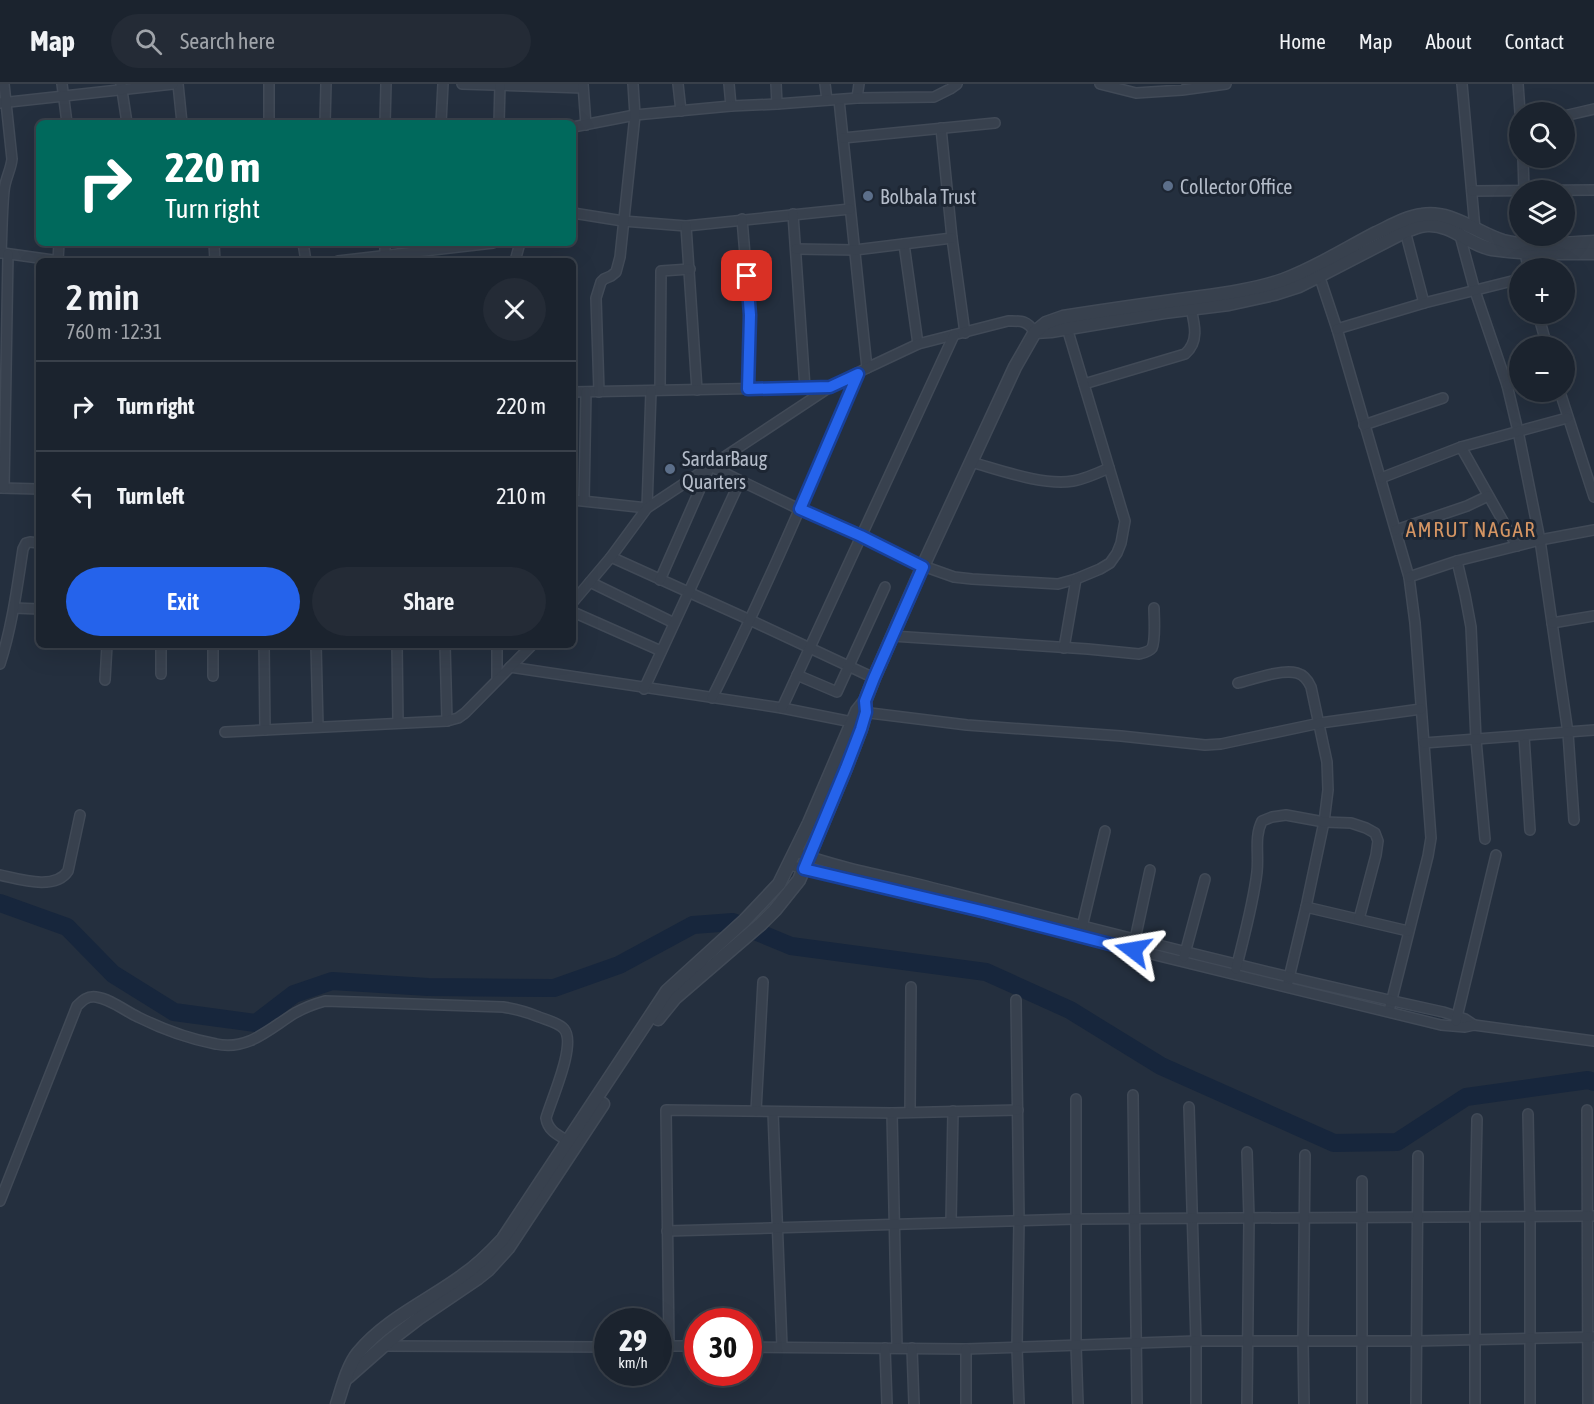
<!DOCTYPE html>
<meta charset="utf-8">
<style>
body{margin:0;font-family:"Asap Condensed",sans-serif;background:#242b36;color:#f1f3f6;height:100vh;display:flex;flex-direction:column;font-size:22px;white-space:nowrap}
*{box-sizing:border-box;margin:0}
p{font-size:20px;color:#a0a4aa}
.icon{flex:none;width:33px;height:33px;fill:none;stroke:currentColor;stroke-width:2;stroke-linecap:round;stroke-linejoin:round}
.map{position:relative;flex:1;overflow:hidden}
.details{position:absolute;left:36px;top:174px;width:540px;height:390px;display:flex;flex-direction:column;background:#1b232e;border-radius:9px;box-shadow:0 6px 24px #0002,0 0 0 2px #39404a}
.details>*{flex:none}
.guide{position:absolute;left:36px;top:36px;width:540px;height:126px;border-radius:9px;box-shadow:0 6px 24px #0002,0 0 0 2px #39404a;background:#00695c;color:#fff;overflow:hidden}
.tools{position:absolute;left:1509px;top:18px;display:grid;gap:12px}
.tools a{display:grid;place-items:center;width:66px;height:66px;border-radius:50%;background:#1b232e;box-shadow:0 6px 24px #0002,0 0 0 2px #39404a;font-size:30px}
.speed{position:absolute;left:594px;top:1224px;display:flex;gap:12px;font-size:30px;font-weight:700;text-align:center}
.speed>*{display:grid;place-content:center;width:78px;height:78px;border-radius:50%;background:#1b232e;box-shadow:0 6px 24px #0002,0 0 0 2px #39404a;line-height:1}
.speed small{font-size:15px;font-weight:400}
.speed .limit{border:9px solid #d22;background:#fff;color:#111}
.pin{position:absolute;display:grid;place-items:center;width:51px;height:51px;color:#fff;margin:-26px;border-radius:12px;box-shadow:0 3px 9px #0006}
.me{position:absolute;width:66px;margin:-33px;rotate:284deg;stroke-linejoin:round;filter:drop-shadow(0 0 4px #0008)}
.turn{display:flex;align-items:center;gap:21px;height:126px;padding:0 30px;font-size:27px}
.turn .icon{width:78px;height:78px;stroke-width:2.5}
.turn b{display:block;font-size:42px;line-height:51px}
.round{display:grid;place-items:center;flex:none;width:63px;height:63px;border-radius:32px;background:#242b36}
.overview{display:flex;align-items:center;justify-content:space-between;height:102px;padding:0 30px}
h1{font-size:36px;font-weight:600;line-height:45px}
.primary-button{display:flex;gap:12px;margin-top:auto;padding:12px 30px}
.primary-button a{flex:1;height:69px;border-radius:36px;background:#2563eb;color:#fff;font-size:24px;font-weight:600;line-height:69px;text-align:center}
.primary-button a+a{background:#242b36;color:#f1f3f6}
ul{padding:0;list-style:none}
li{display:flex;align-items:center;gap:18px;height:90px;padding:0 30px;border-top:2px solid #39404a}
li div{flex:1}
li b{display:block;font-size:22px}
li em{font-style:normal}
header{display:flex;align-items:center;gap:36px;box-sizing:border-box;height:84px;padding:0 30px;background:#1b232e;border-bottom:2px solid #39404a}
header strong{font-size:28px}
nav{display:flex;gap:33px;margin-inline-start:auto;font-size:21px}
.search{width:420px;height:54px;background:#242b36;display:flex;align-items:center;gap:15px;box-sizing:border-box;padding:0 21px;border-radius:33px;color:#a0a4aa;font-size:22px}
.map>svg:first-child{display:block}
</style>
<header>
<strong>Map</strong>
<div class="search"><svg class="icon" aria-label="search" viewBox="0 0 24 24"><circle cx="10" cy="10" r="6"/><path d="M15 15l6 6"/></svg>Search here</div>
<nav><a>Home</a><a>Map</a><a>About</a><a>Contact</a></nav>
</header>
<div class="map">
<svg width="1594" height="1320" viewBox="0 0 1594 1320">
<rect width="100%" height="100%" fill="#242f3e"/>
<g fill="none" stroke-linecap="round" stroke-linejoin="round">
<polyline stroke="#17263c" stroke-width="18" points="0,819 67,843 113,890 174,928 256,939 294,910 332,897 428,903 554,904 619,881 693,841 733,838 791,862 986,888 1070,926 1161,982 1334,1059 1397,1058 1466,1013 1588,996 1594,998"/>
<defs>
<g id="minor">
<polyline points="62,0 67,39"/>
<polyline points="121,0 127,39"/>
<polyline points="178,0 182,39"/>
<polyline points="269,0 269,39"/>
<polyline points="462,0 583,4"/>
<polyline points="583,0 586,41"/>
<polyline points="678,0 681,27"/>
<polyline points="729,0 731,22"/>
<polyline points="776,0 777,20"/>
<polyline points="825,0 827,16"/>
<polyline points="1100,0 1136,9 1182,6 1226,0"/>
<polyline points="1462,0 1475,145"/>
<polyline points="1518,0 1520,28"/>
<polyline points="857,14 859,0"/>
<polyline points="839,16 867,284"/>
<polyline points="0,19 173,0"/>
<polyline points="1564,32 1594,25"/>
<polyline points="325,39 326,0"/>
<polyline points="385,39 386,0"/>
<polyline points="441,39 443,0"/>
<polyline points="499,39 500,0"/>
<polyline points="573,43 635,31 731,22 777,20 857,14 934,13 950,5 957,0"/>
<polyline points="941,44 952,154 965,249"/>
<polyline points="843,54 995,39"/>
<polyline points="1523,74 1524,106"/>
<polyline points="1472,107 1594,106"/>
<polyline points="573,129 623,137 686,142 850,125"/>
<polyline points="793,130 805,304"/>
<polyline points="742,135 750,231 748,305"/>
<polyline points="686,142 697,306"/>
<polyline points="1404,143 1424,219"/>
<polyline points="1459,148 1475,207 1507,301 1518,347 1540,456 1568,649 1574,736"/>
<polyline points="214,159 215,177"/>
<polyline points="303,159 306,177"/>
<polyline points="904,160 918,260"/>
<polyline points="1524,163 1528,184"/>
<polyline points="796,165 855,166 952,154"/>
<path d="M1,169C2,148 2,127 4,107C5,95 11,86 12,75L4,0"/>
<polyline points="3,169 60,177"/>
<polyline points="385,172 385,159"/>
<polyline points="58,177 59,159"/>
<polyline points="338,177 493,159"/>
<polyline points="515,177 520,159"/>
<polyline points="1318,188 1337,245 1409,493 1415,539 1431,754 1428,772 1389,927"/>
<polyline points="1538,230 1547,262"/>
<polyline points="1337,245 1424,219 1520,195"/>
<path d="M1084,300L1185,270C1199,258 1195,241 1191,225"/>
<polyline points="1507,301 1520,298"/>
<polyline points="660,306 661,187 690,185"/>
<polyline points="573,308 828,303"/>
<polyline points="599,308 596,214 601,198 604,195 611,192 616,188 620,173 635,31 633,0"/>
<polyline points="1560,308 1594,413"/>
<polyline points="1364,341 1443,314"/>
<polyline points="1461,363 1517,462"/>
<path d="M971,378C1000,386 1043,402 1073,397C1085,395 1098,389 1109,384"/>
<polyline points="1381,394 1461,363 1567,334"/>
<polyline points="0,404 39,405"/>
<polyline points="4,404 8,170"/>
<polyline points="573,416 647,424 651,307"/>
<polyline points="584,416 586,308"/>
<polyline points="1396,446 1467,422 1488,412"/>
<polyline points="611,473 750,536 874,594"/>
<polyline points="1457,477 1465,511 1471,543 1476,656 1485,755"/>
<polyline points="1409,493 1457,477 1540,456 1594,446"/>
<polyline points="660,496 710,382 799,425 861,452 923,482 954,493 972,495 1058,500 1076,495 1100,485 1110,479 1117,469 1121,459 1125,437 1067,244"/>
<polyline points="590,498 674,539"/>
<path d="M573,518L611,473L647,424L830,303L867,284L918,260L1008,237C1022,237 1026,236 1035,248"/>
<polyline points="14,524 39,525"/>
<polyline points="573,528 661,567"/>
<polyline points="1552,539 1594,532"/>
<path d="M892,552L1088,565L1139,570C1143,569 1149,568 1152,564C1156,556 1154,533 1154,524"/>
<polyline points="213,561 213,592"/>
<polyline points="264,561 265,646"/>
<polyline points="316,561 318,643"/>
<polyline points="397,561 398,639"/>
<polyline points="445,561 447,637"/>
<polyline points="497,561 497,596"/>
<polyline points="1064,564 1076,495"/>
<path d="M0,580C12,543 17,504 23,465L26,459L30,458L39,459"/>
<polyline points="510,583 782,624 852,638"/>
<polyline points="161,590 161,561"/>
<polyline points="797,591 837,608 885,503"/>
<polyline points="105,596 107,561"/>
<path d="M1238,599C1254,595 1281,585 1297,589C1304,591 1308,596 1311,603L1327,678L1328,706L1324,738L1306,823L1288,898"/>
<polyline points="644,605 740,397"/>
<path d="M712,614C765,508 811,399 858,290"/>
<polyline points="782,624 954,251"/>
<polyline points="862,628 967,641 1121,652 1205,661 1221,660 1320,639 1421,625"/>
<polyline points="225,648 447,637 458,634 465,629 532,561"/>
<polyline points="1524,652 1530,746"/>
<polyline points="1424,659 1594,646"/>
<path d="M796,768C832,781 869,789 905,797C935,804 964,812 993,819C1143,858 1292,895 1443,928L1465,935L1474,941"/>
<polyline points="789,781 1441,941 1465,943 1474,941 1594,957"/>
<path d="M0,791C19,795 55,807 68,787L80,731"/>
<polyline points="1306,823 1408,847"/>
<polyline points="1081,847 1105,747"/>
<polyline points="1134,860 1150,786"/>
<polyline points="1184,873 1205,795"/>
<path d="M1236,885C1244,852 1253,821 1257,788C1259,770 1254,753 1262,737L1272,733L1286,731L1324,738L1351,739L1366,744L1375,749L1378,757L1376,771L1359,835"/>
<polyline points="1016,916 1019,1136 1017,1264 1019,1320"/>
<polyline points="1456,937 1496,771"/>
<polyline points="1133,1011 1137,1320"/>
<polyline points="1076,1015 1076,1261 1078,1320"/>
<polyline points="1189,1023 1196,1257 1196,1320"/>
<polyline points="1587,1026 1588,1320"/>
<polyline points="756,1027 763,898"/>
<polyline points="773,1028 782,1263"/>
<polyline points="910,1028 911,903"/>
<polyline points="892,1029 897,1264"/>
<polyline points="1528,1030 1530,1132 1530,1320"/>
<polyline points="1362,1097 1362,1320"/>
<path d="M0,1117L77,922C83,916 87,912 96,913C111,915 125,927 138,933C162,945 189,955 216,960C248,967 269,945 295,929C304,924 314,920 325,917L503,923C516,925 527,928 539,933C547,936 559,939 564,945C577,960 551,1016 546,1034C548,1047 558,1051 568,1057"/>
<polyline points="951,1138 953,1027"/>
<polyline points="667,1147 1076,1135 1594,1132"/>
<polyline points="384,1262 608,1263"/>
<polyline points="658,1262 698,1262"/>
<polyline points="669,1262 666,1026 892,1029 1018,1026"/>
<polyline points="748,1263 966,1265 1196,1257 1416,1257 1594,1253"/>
<polyline points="885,1264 887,1320"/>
<polyline points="912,1264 914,1320"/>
<polyline points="966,1320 966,1265"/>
<polyline points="1247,1320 1249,1134 1247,1068"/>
<polyline points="1304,1320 1303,1257 1305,1071"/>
<polyline points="1416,1320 1418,1072"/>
<polyline points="1475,1320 1475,1133 1477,1035"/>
</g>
<g id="tertiary">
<path d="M1035,248L1051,247L1164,228L1229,220L1274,210L1299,202L1319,192L1406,147C1413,145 1420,141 1428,141C1452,140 1469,161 1492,165C1526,170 1560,169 1594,169"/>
<polyline points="658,935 675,914 761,840 775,826 799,796 846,684 861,645 866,628 865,617"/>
<polyline points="348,1293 389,1257 419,1234 478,1194 488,1186 508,1164 603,1020"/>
<path d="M337,1320C342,1305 348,1281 358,1269C386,1235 428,1217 462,1192C478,1181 491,1168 503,1155L667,907L745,836L779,800L809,739L857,627L865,617L874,594L923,482L1015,283L1035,248L1046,239L1063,233C1107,226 1150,220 1194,214C1223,210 1254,206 1283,196C1316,184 1345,165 1376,149C1391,142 1406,133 1422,131C1451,126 1477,149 1503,157C1529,164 1567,159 1594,158"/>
</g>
</defs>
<use href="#minor" stroke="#414a57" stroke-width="12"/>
<use href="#tertiary" stroke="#414a57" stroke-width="15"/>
<use href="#minor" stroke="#38414e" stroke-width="9"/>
<use href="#tertiary" stroke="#38414e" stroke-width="12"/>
</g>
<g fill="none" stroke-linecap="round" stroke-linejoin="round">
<defs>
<polyline id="route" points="747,192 750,231 748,305 830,303 858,290 800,425 861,452 923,483 874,594 865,617 866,628 861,645 846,684 804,785 986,828 1133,866"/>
</defs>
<use href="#route" stroke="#184099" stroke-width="15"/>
<use href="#route" stroke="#2563eb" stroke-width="10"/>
</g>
<g fill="#5c6f8a" stroke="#1d2633" stroke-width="2">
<circle cx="1168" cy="102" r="6"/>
<circle cx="868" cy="112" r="6"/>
<circle cx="670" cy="385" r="6"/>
</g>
<g text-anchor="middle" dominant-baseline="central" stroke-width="6" stroke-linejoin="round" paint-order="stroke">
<g font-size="20" fill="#b4bcc9" stroke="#1d2633" text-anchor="start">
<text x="1180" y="102">Collector Office</text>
<text x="880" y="112">Bolbala Trust</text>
<text x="682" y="374">SardarBaug<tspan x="682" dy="23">Quarters</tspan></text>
</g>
<g font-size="21" letter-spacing="1.5" fill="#d59563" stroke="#1d2633">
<text x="1471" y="445">AMRUT NAGAR</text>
</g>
</g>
</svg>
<div class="tools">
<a><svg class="icon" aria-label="search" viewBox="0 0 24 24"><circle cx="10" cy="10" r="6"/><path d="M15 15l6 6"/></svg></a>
<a><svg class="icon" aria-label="layers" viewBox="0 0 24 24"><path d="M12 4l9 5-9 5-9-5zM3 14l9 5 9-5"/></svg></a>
<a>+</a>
<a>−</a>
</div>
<div class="speed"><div>29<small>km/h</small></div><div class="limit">30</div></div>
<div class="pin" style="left:747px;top:192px;background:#d93025"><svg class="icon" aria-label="arrive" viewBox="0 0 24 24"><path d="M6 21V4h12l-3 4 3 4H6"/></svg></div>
<svg class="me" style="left:1133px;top:866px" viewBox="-20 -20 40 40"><path d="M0-17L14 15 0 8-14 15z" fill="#2563eb" stroke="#fff" stroke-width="4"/></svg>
<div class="guide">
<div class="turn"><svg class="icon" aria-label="right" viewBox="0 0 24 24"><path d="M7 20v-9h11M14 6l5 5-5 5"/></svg><div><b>220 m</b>Turn right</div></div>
</div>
<section class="details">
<div class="overview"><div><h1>2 min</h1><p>760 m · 12:31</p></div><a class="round"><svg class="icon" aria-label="close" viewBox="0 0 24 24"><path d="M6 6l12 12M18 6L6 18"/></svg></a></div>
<ul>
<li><svg class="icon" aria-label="right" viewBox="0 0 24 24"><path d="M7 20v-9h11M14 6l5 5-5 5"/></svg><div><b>Turn right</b></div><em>220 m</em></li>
<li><svg class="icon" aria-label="left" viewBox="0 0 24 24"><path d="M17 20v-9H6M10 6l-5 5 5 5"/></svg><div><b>Turn left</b></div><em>210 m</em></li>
</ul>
<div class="primary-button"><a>Exit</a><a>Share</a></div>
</section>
</div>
